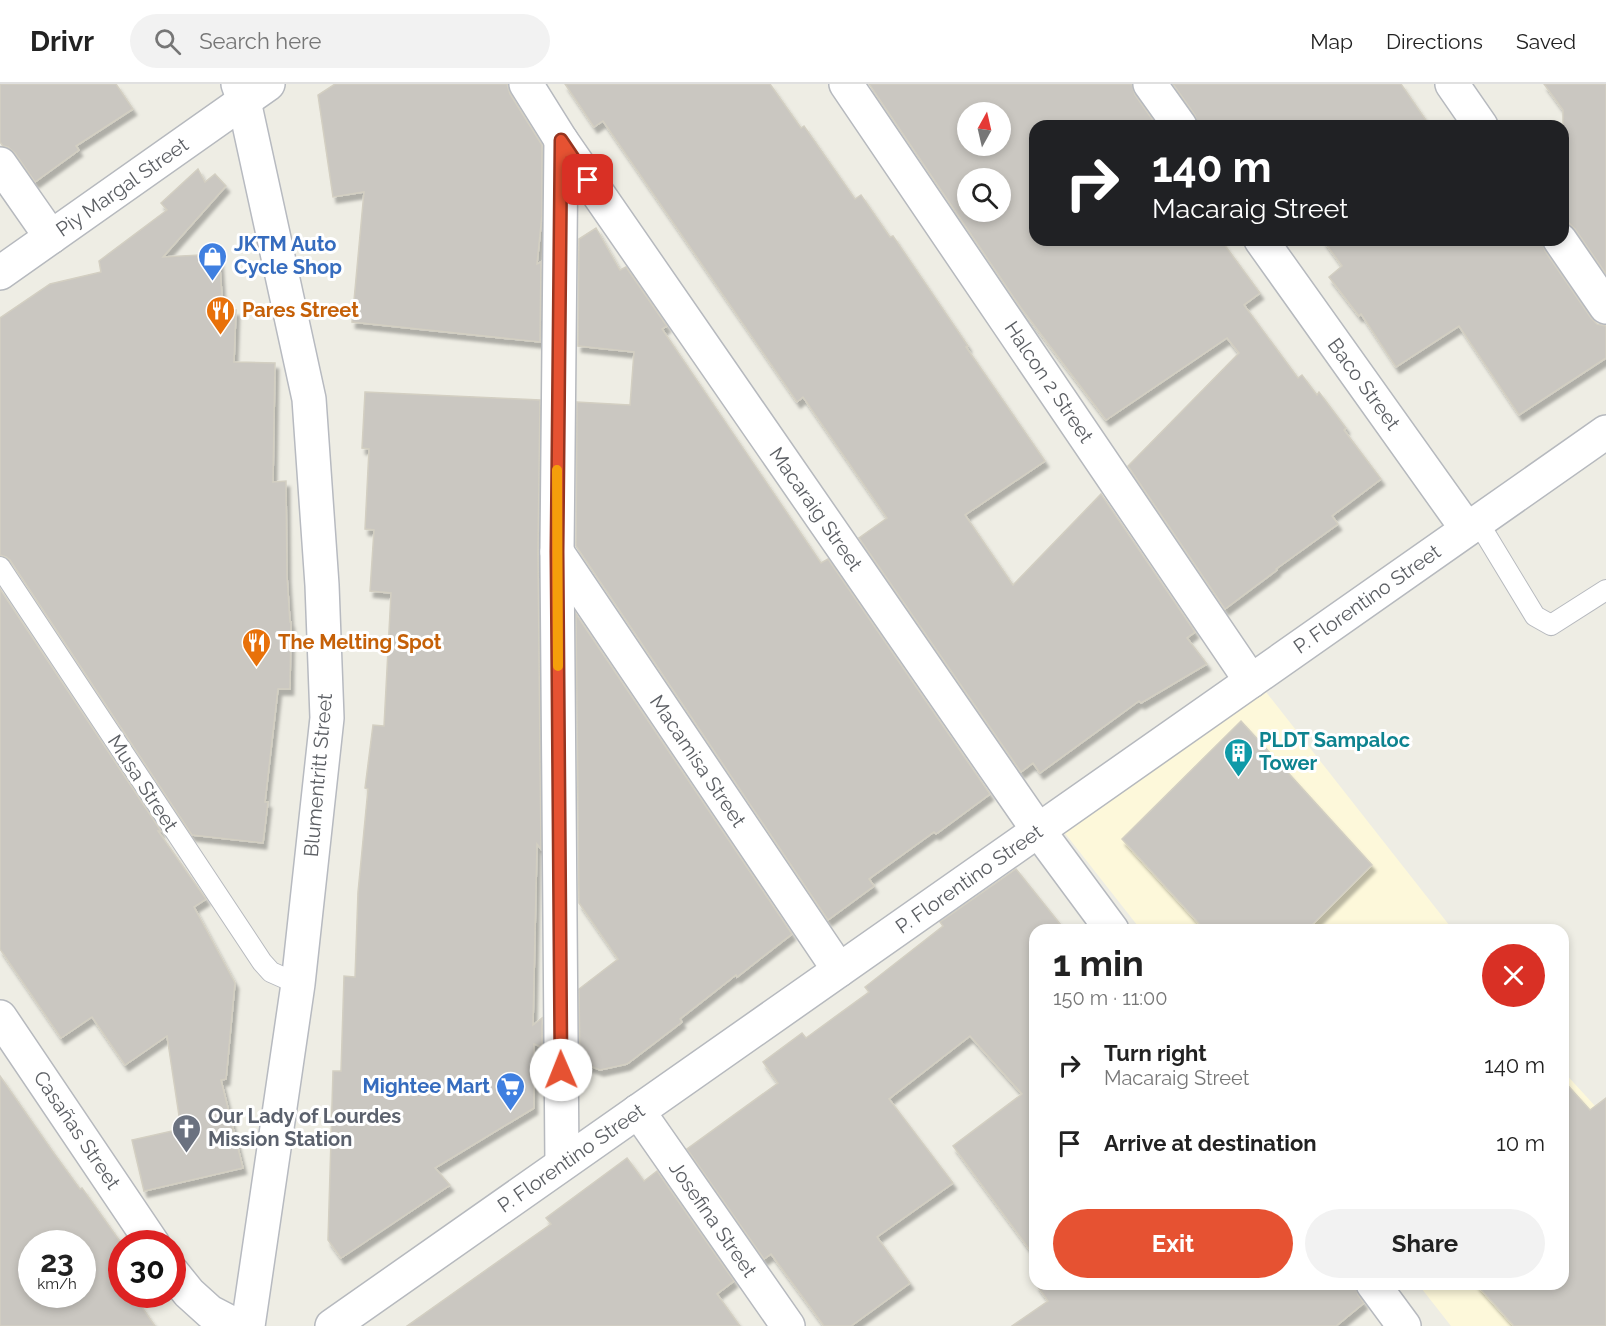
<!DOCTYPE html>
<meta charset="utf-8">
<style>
body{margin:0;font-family:Raleway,sans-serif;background:#f2f2f2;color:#222;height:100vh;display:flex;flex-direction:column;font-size:22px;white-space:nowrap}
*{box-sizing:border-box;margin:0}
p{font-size:20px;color:#767676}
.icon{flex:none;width:33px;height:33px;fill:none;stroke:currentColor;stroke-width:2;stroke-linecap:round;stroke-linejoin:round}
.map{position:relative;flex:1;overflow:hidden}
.drawer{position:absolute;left:1029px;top:840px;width:540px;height:366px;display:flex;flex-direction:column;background:#fff;border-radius:18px;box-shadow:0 3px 9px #0003}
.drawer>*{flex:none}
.guide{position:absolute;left:1029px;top:36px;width:540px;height:126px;border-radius:18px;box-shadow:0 3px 9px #0003;background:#202124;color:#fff;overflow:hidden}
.needle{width:39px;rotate:8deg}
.tools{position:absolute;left:957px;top:18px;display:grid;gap:12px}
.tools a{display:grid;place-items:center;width:54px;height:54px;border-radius:50%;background:#fff;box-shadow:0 3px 9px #0003;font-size:30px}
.speed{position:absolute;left:18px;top:1146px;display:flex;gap:12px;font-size:30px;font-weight:700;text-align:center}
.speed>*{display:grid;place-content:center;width:78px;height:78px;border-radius:50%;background:#fff;box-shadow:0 3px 9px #0003;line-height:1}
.speed small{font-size:15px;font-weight:400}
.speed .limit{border:9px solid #d22;background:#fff;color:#111}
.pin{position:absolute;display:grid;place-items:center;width:51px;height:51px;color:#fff;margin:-26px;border-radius:12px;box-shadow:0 3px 9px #0006}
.me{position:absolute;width:66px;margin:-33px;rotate:359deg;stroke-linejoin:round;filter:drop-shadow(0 0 4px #0008)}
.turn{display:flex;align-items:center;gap:21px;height:126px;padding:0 24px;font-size:27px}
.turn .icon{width:78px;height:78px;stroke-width:2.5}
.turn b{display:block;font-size:42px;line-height:51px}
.round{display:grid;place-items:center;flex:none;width:63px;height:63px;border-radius:32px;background:#f2f2f2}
.head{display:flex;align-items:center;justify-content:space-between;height:102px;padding:0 24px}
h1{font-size:36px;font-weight:700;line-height:45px}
.action{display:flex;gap:12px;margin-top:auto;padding:12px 24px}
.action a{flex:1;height:69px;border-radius:36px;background:#e65232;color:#fff;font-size:24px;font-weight:700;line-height:69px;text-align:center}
.action a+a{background:#f2f2f2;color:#222}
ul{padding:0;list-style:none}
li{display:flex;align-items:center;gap:18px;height:78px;padding:0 24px}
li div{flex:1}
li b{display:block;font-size:22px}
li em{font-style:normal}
header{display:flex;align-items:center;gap:36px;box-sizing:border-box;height:84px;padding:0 30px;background:#fff;border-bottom:2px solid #e0e0e0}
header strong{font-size:28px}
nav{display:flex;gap:33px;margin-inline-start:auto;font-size:21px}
.search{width:420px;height:54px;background:#f2f2f2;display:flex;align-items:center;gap:15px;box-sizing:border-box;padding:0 21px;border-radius:33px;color:#767676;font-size:22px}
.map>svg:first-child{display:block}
</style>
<header>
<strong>Drivr</strong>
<div class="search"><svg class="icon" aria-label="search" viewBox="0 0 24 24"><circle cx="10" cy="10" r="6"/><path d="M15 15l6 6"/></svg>Search here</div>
<nav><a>Map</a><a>Directions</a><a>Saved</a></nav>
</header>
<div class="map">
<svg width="1606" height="1242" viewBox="0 0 1606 1242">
<defs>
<filter id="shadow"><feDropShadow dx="3.5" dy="6" stdDeviation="1.5" flood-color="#0004"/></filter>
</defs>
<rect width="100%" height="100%" fill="#eeede4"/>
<g fill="#fdf8da">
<polygon points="1266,608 1453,846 1141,846 1060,743"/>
<polygon points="1563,987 1606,1034 1606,1242 1451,1242 1418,1200 1563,1200"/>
</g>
<g fill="#cac7c1" stroke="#d3cfc2" stroke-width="1.5" fill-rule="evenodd" filter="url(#shadow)">
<polygon points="0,0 116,0 133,25 76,62 79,66 35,98 15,69 8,63 3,62 0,58"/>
<polygon points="335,0 507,0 510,10 542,61 542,131 537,180 541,178 540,258 352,238 364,108 333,113 318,11"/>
<polygon points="565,0 770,0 801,44 804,42 855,115 861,111 890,153 893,152 968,262 966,263 1045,377 965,431 1013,501 1101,410 1195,548 1187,554 1207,580 1141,619 1139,617 1040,689 1033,679 1021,688 859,454 887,434 803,313 797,318 603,37 594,43"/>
<path d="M869,0H1132L1135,11L1157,42H1035V156H1221L1260,209L1244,221L1298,294L1302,291L1317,311L1319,308L1346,344L1344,346L1381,395L1332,432L1338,440L1276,485L1277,486L1225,525L1128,382L1239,269L1227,254L1106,336L1021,224ZM968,28H1000V62H968ZM968,94H1000V128H968Z"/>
<polygon points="1173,0 1401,0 1430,42 1198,42 1195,31"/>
<polygon points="1544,0 1606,0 1606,190 1575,145 1569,139 1563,138 1563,26"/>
<polygon points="198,85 205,98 215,90 226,102 163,173 219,170 223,226 236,226 234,278 275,279 273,398 286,397 287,492 290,538 291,538 290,605 278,605 265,718 268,718 263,759 192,751 10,476 6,473 0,471 0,234 50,200 101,188 99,177 167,126 161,119"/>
<polygon points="596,144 620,186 626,183 664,238 667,242 662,245 821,479 828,475 990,710 936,750 934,748 869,795 874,802 828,836 576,462 577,318 630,321 634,268 578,262 579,155"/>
<polygon points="1323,156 1542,156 1545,167 1591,234 1597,240 1606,242 1606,274 1519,331 1459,242 1396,283 1361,230 1359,232 1329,193 1342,182"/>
<polygon points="365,308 540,316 538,468 541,765 537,760 533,941 542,934 542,963 534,960 534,1024 435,1084 450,1101 341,1174 328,1156 333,987 341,987 344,892 355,893 358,808 368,705 365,704 373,641 384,642 391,509 370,507 374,446 365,445 369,365 362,364"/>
<polygon points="0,505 161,747 158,747 206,815 194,823 235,899 226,995 221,996 243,1084 144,1107 132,1056 181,1045 167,952 125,981 92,933 61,954 0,865"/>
<polygon points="576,530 792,850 737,893 736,891 680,935 682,938 627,980 600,986 580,978 579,905 618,875 579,819"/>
<polygon points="1241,637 1372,781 1307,846 1205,846 1122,755"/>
<polygon points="1016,785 1065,846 1035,846 1035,1173 953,1062 1022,1010 970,952 889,1015 953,1099 877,1153 910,1199 851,1242 824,1242 771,1170 764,1175 687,1065 778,999 763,978 802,949 806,954 869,908 865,903 943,842 940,838"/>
<path d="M0,992L53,1068L80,1105L82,1104L122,1160V1210H133L155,1242H0ZM32,1160H82V1210H32Z"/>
<polygon points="1563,996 1590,1026 1606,1014 1606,1242 1514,1242 1476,1200 1563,1200"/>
<polygon points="627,1074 644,1097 657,1087 734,1197 717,1210 740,1242 407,1242 551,1140 546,1134"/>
<polygon points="1036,1200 1355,1200 1358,1211 1364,1219 1336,1242 1012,1242 1048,1217"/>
</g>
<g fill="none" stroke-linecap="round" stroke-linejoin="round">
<defs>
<g id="service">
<polyline points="1478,438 1535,532 1551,541 1606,506"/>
<polyline points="0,483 262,878 271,888 298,900"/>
</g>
<g id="minor">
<polyline points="526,0 561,56 1038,746 1112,846"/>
<polyline points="846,0 1251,597"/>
<polyline points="1150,0 1180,42"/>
<polyline points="1452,0 1481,42"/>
<polyline points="561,56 557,468 562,1080"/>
<polyline points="0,80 51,153"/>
<polyline points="1261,156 1467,445"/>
<polyline points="1560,156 1606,223"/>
<polyline points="557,468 839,886"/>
<polyline points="0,933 153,1160"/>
<polyline points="638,1027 788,1242"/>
<polyline points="172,1188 189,1209 210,1228 237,1242"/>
<polyline points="1373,1200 1404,1242"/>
</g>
<g id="tertiary">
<polyline points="0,189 268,0"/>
<polyline points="332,1242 1606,348"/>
</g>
<polyline id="secondary" points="238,0 244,17 309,315 322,501 327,634 298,900 248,1242"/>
</defs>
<use href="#service" stroke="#b6b9be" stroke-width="22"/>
<use href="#minor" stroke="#b6b9be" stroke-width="36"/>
<use href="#tertiary" stroke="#b6b9be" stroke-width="36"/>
<use href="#secondary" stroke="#b7bac0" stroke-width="36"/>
<use href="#service" stroke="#fff" stroke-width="20"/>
<use href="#minor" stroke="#fff" stroke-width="33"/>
<use href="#tertiary" stroke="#fff" stroke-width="33"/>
<use href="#secondary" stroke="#fff" stroke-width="33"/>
</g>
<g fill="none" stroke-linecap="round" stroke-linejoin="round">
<defs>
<polyline id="route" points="561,986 557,468 561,56 588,96"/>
</defs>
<use href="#route" stroke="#963520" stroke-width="15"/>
<use href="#route" stroke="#e65232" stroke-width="10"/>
<polyline stroke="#f59e0b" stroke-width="10" points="557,386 558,582"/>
</g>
<defs>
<symbol id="shop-pin" viewBox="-11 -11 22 30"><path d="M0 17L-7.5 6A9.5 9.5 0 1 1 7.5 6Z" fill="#3f7fe0" stroke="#fff"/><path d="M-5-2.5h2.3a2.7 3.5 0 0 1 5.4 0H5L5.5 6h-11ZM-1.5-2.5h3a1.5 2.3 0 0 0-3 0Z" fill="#fff"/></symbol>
<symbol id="restaurant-pin" viewBox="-11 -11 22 30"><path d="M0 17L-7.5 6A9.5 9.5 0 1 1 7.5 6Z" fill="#e8710a" stroke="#fff"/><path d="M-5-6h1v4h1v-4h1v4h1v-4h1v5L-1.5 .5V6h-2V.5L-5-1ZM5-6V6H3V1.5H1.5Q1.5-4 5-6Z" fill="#fff"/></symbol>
<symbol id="building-pin" viewBox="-11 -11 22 30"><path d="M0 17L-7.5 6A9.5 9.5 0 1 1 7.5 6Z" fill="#0f9aa8" stroke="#fff"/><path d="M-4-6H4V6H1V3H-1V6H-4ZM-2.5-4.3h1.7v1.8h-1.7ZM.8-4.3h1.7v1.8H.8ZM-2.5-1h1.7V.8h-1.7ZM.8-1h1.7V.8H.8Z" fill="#fff"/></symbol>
<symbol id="supermarket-pin" viewBox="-11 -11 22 30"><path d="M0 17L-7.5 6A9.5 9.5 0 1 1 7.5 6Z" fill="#3f7fe0" stroke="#fff"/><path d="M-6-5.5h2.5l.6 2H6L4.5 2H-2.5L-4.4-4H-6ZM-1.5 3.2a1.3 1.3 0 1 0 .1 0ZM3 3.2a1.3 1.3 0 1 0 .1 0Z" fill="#fff"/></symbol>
<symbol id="church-pin" viewBox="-11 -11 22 30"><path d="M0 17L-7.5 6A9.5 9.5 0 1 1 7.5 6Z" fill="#6b7280" stroke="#fff"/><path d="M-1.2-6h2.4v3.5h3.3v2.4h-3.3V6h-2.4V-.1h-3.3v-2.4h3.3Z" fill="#fff"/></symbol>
</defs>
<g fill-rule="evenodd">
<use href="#shop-pin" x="196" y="156" width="33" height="45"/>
<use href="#restaurant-pin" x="204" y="210" width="33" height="45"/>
<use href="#restaurant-pin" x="240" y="542" width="33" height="45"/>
<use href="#building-pin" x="1222" y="652" width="33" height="45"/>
<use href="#supermarket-pin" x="494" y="986" width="33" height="45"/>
<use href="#church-pin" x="170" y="1028" width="33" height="45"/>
</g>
<g text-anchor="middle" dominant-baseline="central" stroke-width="6" stroke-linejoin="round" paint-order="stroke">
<g font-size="20" fill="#5c5f64" stroke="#fff">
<text transform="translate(122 103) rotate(-35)">Piy Margal Street</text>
<text transform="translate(1049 298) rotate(56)">Halcon 2 Street</text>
<text transform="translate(1364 300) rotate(54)">Baco Street</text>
<text transform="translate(816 425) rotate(55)">Macaraig Street</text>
<text transform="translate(1367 515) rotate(-35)">P. Florentino Street</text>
<text transform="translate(698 677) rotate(56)">Macamisa Street</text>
<text transform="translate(318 691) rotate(-85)">Blumentritt Street</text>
<text transform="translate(143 699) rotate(57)">Musa Street</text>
<text transform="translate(969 795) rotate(-35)">P. Florentino Street</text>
<text transform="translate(77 1046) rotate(56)">Casañas Street</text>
<text transform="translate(571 1074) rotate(-35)">P. Florentino Street</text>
<text transform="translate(713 1135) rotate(55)">Josefina Street</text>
</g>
<g font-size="20" font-weight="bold" fill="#366cbe" stroke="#fff" text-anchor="start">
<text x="234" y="160">JKTM Auto<tspan x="234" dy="23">Cycle Shop</tspan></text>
<text x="490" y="1002" text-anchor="end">Mightee Mart</text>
</g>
<g font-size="20" font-weight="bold" fill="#c56008" stroke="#fff" text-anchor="start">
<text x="242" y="226">Pares Street</text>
<text x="278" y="558">The Melting Spot</text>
</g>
<g font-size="20" font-weight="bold" fill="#0d838f" stroke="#fff" text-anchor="start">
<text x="1259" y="656">PLDT Sampaloc<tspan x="1259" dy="23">Tower</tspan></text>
</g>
<g font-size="20" font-weight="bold" fill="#5b616d" stroke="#fff" text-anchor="start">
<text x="208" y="1032">Our Lady of Lourdes<tspan x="208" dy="23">Mission Station</tspan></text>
</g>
</g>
</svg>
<div class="tools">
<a><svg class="needle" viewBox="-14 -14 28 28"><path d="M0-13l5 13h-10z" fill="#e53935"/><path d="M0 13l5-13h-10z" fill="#767676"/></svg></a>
<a><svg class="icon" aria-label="search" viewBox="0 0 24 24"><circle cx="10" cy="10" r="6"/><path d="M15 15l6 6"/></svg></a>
</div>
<div class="speed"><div>23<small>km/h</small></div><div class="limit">30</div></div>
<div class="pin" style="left:588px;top:96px;background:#d93025"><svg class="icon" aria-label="arrive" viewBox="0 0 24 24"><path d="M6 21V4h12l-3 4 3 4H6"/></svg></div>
<svg class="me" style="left:561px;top:986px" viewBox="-20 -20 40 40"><circle r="19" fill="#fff"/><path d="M0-13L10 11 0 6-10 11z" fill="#e65232"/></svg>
<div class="guide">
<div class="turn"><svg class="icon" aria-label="right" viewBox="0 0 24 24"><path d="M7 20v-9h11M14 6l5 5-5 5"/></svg><div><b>140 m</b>Macaraig Street</div></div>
</div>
<section class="drawer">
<div class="head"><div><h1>1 min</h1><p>150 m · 11:00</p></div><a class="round" style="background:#d93025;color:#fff"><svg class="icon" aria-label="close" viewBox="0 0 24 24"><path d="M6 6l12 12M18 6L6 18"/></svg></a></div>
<ul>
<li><svg class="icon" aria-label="right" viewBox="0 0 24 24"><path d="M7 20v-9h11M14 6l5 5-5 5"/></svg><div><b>Turn right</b><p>Macaraig Street</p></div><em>140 m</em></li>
<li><svg class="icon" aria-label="arrive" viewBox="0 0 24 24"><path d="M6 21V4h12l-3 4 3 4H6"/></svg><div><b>Arrive at destination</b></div><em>10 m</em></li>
</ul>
<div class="action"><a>Exit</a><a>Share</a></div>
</section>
</div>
